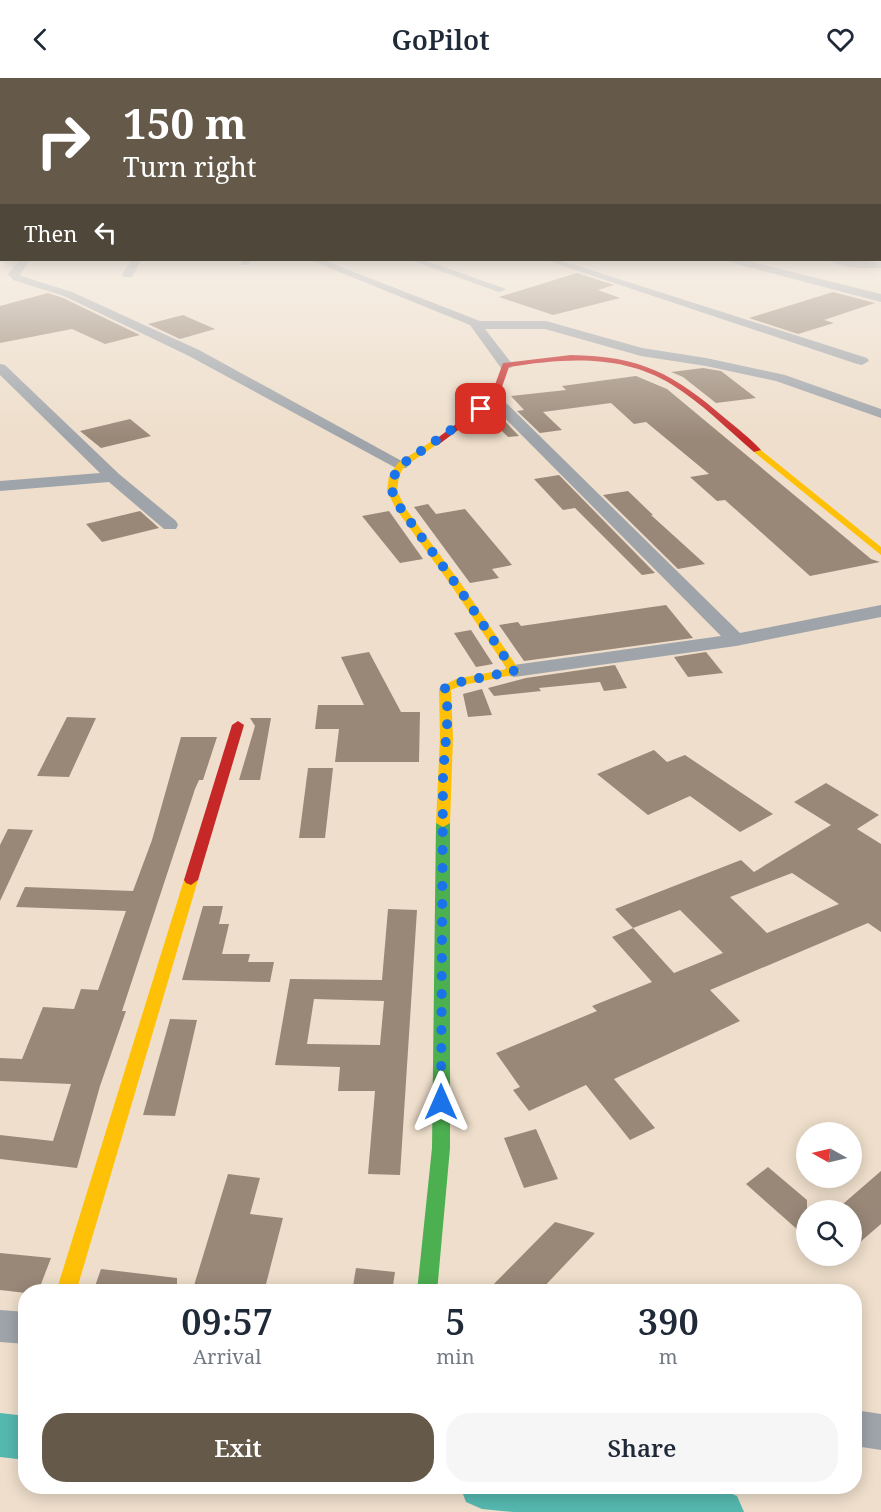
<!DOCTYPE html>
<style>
body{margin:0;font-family:"Noto Serif",serif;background:#f6f6f7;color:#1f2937;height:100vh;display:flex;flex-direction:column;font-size:22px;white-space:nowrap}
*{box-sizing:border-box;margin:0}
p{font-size:20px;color:#747a83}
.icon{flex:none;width:33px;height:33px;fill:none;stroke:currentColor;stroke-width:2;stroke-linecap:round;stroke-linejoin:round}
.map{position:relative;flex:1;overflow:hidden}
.drawer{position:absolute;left:18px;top:1206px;width:844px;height:210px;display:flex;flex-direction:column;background:#fff;border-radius:24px;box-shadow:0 3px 15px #0003}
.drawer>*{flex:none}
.hud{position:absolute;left:0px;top:0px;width:882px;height:183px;box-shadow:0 3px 15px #0003;background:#65594a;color:#fff;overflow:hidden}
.needle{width:39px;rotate:278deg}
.buttons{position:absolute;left:796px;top:1044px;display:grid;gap:12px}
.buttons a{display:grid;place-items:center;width:66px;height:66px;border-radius:50%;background:#fff;box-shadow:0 3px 15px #0003;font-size:30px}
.pin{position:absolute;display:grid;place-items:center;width:51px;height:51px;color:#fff;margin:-26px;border-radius:12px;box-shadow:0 3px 9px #0006}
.me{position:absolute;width:66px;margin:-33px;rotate:0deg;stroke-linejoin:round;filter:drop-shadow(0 0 4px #0008)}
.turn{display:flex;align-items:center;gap:21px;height:126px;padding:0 24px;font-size:27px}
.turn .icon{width:78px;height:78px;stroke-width:2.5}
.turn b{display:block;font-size:42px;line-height:51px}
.then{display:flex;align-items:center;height:57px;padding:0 24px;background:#0003;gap:12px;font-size:22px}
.eta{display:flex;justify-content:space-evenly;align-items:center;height:102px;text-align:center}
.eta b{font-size:36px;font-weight:600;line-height:42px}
.cta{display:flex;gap:12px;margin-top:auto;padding:12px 24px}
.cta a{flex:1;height:69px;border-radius:24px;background:#65594a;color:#fff;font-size:24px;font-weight:600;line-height:69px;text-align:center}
.cta a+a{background:#f6f6f7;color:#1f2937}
header{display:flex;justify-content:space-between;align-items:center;height:78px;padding:0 24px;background:#fff;font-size:27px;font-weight:600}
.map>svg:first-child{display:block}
</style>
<header><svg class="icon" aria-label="back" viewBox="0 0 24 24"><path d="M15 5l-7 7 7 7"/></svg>GoPilot<svg class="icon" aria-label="heart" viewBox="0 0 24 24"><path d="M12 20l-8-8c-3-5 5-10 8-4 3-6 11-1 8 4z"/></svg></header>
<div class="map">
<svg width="881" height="1434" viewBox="0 0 881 1434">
<rect width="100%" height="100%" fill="#eedecb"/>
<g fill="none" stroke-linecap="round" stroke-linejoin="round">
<g fill="#55b8af" fill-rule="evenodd">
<polygon points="0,1335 26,1338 26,1382 0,1379"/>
<polygon points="460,1408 696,1408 721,1411 737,1418 744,1434 514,1434 482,1431 466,1424"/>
</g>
</g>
<g fill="#998878" fill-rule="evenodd">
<polygon points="577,195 614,207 598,212 620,220 553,237 499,219"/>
<polygon points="833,214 875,225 824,242 834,245 798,256 749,240"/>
<polygon points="48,215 63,220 140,257 105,266 72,251 0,265 0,228"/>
<polygon points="183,237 215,251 180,261 148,246"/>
<polygon points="703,290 721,293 756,320 716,325 683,299 671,294"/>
<polygon points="636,298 667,311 871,481 880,484 810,498 725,422 717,423 690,399 709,396 646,344 634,346 611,325 543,334 562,352 540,355 517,333 524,332 511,318 566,312 562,308"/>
<polygon points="497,335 519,358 508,359 487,338"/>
<polygon points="130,341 151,358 101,370 80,353"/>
<polygon points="559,397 655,495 642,497 575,430 563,432 534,401"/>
<polygon points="628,413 653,437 651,437 705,486 678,491 603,417"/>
<polygon points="428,426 436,436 465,431 512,487 492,491 499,500 470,505 414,429"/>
<polygon points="140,433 159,450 102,464 86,446"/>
<polygon points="389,433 423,481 400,485 362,438"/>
<polygon points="666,527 693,560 524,583 499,547 518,544 521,548"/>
<polygon points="471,552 493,586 476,589 454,555"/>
<polygon points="369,574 401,634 420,634 419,684 335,684 339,651 315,651 318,627 364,627 341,579"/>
<polygon points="706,574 723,595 688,599 674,579"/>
<polygon points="615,587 627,610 604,613 600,604 539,610 541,613 494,618 488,610 526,600"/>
<polygon points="482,611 492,637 468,639 463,616"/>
<polygon points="67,639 96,640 69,699 37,698"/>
<polygon points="250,640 271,640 260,702 239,702 255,648"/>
<polygon points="181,659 217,659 203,702 199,702 195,711 122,933 126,933 100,1008 77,1090 0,1081 0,1057 53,1063 71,1006 0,1003 0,980 22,981 43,929 74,931 81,911 98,912 126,833 16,829 25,809 133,813 152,762"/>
<polygon points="654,672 667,684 685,677 773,736 740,754 690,718 648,737 597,696"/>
<polygon points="308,690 333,690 325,760 299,760"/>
<path d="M826,705L879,737L857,751L881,766V854L868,845L710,912L740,943L614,1001L655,1050L630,1062L586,1007L529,1033L513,1012L520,1009L496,975L597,933L592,928L652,904L612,859L633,850L615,831L741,782L754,794L831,747L794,724ZM792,795L839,826L767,855L730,819ZM680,832L723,875L674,895L633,850Z"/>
<polygon points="8,751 33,752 0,823 0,767"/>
<polygon points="203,828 223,828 219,846 229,846 222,876 250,876 248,884 274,884 270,904 182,902"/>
<path d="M388,831L417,832L400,1097L368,1096L375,1013H338L340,989L275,987L290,901L382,902ZM314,921L384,923L380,967L307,966Z"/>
<polygon points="170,941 197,942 175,1038 143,1037"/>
<polygon points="536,1051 558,1101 524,1110 504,1060"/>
<polygon points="768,1089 807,1122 807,1160 746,1106"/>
<polygon points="881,1093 881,1146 852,1171 852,1132 836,1132"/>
<polygon points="228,1096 260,1100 250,1136 283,1140 264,1214 192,1214"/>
<polygon points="555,1144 595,1155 539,1214 486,1214"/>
<polygon points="0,1175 51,1180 38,1214 26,1215 0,1212"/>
<polygon points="356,1190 395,1194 392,1214 352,1214"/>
<polygon points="101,1191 177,1200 177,1214 93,1214"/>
</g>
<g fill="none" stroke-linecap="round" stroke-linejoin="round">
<g fill="#9ea4aa" fill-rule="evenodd">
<rect x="880" y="161" width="1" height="5"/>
<polygon points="20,182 30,182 20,196 21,198 72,214 199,272 409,387 406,390 396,390 189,278 64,218 13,202 8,196"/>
<polygon points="131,182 141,182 132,199 124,199 122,197"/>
<polygon points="241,182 251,182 249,187 241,187"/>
<polygon points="310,182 323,182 480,243 546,243 642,270 706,280 785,297 881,331 881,340 776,303 706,288 641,278 545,251 485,251 513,287 511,290 501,290 470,247"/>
<polygon points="410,182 424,182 506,211 500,214 496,213"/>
<polygon points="545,182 559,182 867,280 869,283 862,287 857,286"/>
<polygon points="728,182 744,182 881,216 881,224 729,184"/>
<path d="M828,182L881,184V190C866,190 840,191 828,182Z"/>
<polygon points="0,286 5,287 119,396 176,443 178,447 176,451 164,451 109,404 0,413 0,403 100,395 0,297"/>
<polygon points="494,317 499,318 740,555 881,527 881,539 736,568 514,599 507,597 504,593 507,589 514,587 721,558 489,324 487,321 489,318"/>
<polygon points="0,1232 26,1234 26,1266 0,1264"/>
<polygon points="855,1332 881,1336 881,1372 855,1368"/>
</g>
<polygon fill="#4caf50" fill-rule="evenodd" points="443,741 450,745 450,1070 437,1214 417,1214 432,1070 436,745"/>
<g fill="#ffc107" fill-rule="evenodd">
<polygon points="432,363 439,365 404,389 399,398 397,413 406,431 462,507 520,593 518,596 463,607 451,612 453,660 450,745 443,749 436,745 440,660 439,610 456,601 507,591 453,510 396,431 387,413 389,398 398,385"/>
<polygon points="757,369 881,469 881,477 754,374 754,370"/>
<polygon points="191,797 198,802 76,1214 56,1214 184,802"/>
</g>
<g fill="#c62828" fill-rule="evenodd">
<path d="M571,277C641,278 674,296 726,341C738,351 751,361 761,372L754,374C727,351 702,325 671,306C622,276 565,280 509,289L497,323L438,367L431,365L490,320L503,285Z"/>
<polygon points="238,643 244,647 198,802 191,807 186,805 184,802 232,647"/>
</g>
</g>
<linearGradient id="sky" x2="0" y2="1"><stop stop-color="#6db6d1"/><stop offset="0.45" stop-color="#f7f0e8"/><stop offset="1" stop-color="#f7f0e8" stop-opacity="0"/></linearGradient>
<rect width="881" height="361" fill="url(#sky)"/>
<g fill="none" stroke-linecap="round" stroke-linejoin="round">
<polyline stroke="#1a73e8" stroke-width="10" stroke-dasharray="0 18" points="441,1024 443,697 448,635 445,610 460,604 514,593 458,509 401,431 392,413 394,398 401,387 481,331"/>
</g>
</svg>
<div class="buttons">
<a><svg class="needle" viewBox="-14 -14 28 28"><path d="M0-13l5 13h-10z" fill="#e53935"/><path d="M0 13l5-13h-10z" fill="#747a83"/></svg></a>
<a><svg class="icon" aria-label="search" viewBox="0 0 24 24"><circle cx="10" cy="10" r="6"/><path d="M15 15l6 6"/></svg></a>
</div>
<div class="pin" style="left:481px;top:331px;background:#d93025"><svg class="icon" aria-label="arrive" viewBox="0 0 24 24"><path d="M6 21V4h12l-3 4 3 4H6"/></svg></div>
<svg class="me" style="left:441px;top:1024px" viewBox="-20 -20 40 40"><path d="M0-17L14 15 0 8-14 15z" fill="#1a73e8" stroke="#fff" stroke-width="4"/></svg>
<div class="hud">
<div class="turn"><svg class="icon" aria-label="right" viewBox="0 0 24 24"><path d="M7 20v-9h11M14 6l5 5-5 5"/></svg><div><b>150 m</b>Turn right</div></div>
<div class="then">Then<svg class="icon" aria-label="left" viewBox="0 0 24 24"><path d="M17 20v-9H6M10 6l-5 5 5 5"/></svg></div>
</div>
<section class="drawer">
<div class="eta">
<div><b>09:57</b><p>Arrival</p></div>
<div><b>5</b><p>min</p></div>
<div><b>390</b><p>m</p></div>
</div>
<div class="cta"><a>Exit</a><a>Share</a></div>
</section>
</div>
